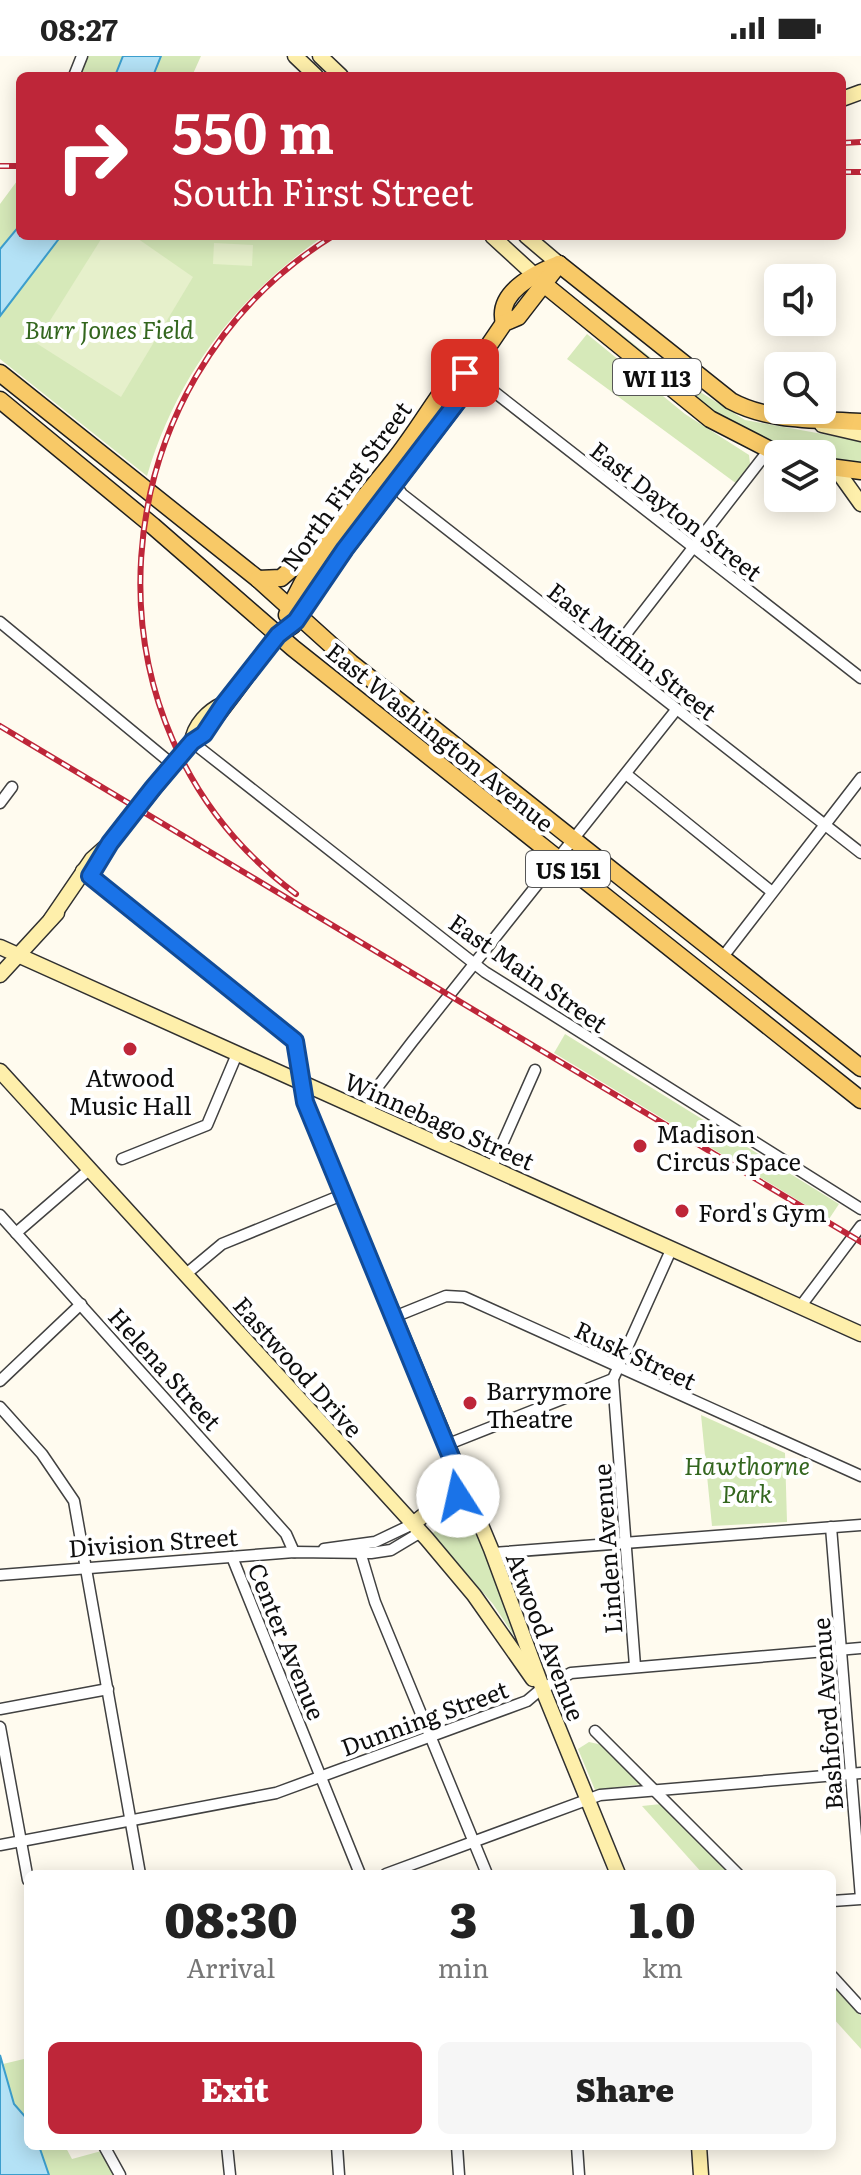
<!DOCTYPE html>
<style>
body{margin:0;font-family:Literata,serif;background:#f6f6f6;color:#222;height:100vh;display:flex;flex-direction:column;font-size:30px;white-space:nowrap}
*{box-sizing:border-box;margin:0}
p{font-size:26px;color:#767676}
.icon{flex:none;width:44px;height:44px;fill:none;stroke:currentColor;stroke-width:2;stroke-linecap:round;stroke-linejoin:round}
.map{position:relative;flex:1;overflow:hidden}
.sheet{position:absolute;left:24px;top:1814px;width:812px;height:280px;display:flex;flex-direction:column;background:#fff;border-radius:12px;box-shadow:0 4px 20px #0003}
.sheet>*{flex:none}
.hud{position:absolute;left:16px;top:16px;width:830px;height:168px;border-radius:12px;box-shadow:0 4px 20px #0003;background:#be2639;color:#fff;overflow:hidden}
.tools{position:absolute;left:764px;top:208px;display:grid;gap:16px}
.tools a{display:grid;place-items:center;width:72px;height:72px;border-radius:12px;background:#fff;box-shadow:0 4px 20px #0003;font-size:40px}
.pin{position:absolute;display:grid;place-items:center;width:68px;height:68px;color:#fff;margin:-34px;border-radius:16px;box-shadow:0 4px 12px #0006}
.me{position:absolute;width:88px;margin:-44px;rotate:350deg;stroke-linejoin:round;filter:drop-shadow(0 0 6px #0008)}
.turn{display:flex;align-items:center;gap:28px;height:168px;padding:0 24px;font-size:36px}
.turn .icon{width:104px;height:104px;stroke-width:2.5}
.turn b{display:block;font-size:56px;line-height:68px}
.eta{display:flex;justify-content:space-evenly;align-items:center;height:136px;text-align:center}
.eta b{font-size:48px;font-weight:800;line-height:56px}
.button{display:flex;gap:16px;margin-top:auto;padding:16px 24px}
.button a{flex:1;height:92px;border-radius:12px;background:#be2639;color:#fff;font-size:32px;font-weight:800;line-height:92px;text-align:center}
.button a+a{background:#f6f6f6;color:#222}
.status{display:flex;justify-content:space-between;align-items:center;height:56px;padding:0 40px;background:#fff;direction:ltr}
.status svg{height:22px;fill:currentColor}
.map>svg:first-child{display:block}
</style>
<div class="status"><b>08:27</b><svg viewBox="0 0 49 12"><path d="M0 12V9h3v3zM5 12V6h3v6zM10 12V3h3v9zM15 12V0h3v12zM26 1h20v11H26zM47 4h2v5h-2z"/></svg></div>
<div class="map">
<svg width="861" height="2119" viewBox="0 0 861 2119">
<rect width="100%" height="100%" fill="#fffbef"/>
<g fill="#d6e9b9">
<polygon points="82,0 201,0 192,20 75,20"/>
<path d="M20,121V180H324C237,240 177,319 147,420L0,303V148Z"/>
<path d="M585,249L670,317L745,364L861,385V407L822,402V398C738,398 645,302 583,251Z"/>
<polygon points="587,278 685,358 749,399 750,408 737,428 567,303"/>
<polygon points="565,978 839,1148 829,1163 554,997"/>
<polygon points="701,1359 785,1397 787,1466 712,1470"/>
<polygon points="465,1445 524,1595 493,1548 432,1478"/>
<polygon points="589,1686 607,1690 643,1728 595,1734 578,1693"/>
<polygon points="661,1748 687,1769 732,1818 703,1818 642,1750"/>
<polygon points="832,1928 861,1960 861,1993 832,1961"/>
<polygon points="28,2002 28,2064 14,2048 3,2008"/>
<polygon points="39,2090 65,2090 72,2103 105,2094 120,2119 49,2119"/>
</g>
<g fill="#e6f0cb">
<polygon points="103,180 134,180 193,221 121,341 36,287"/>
<polygon points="214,187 253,189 252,210 213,208"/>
</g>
<g fill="#b4e2f6" stroke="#3c9ecd" stroke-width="2">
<polygon points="123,0 161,0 153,20 115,20"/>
<polygon points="20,169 20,180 61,180 0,260 0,193"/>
<polygon points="0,1999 14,2048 28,2064 28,2090 39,2090 49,2119 0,2119"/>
</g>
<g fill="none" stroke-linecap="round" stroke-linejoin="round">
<defs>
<g id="street">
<polyline points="74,20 82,0"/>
<polyline points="470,317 861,622"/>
<polyline points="392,423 402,438 861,797"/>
<polyline points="0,566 172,708"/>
<polyline points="609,600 768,395"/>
<polyline points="192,686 485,916 861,1153"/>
<polyline points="626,718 772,836"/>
<polyline points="0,747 12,731"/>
<polyline points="722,902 861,722"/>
<polyline points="368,1056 376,1033 412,986 676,654"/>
<polyline points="122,1103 207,1069 237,998"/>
<polyline points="492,1111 535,1014"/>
<polyline points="0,1159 286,1478 294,1496"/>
<polyline points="16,1177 90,1113"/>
<polyline points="186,1218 222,1188 342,1139"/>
<polyline points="800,1251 861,1170"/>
<polyline points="394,1261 446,1240 464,1241 861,1420"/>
<polyline points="0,1325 81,1248"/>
<polyline points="0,1351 42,1398 74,1445 140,1818"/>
<polyline points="446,1389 613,1323"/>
<polyline points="831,1471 861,1842"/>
<polyline points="358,1489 375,1546 487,1818"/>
<polyline points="324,1493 375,1486 413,1468"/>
<polyline points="493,1497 861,1469"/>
<polyline points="232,1501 360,1818"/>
<polyline points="0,1519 294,1496 371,1497 391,1494 421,1476"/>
<polyline points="635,1610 613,1323 671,1194"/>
<polyline points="0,1653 108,1633"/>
<polyline points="0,1671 28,1824"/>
<polyline points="595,1675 738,1818"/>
<polyline points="0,1789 276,1737 527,1645 540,1634 571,1617 861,1592"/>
<polyline points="386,1818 600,1739 861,1717"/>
<polyline points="832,1845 861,1843"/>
<polyline points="832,1920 861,1952"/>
<polyline points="104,2090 120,2119"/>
<polyline points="227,2090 230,2119"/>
<polyline points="337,2090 339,2119"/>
<polyline points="457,2090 459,2119"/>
<polyline points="577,2090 579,2119"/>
</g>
<g id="secondary">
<polyline points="295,0 316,20"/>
<polyline points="320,0 341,20"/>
<polyline points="842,43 861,36"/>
<polyline points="492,180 542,226"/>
<polyline points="526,180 559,208"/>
<polyline points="822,369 861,378"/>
<polyline points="836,413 861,448"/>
<path d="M192,686C194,669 208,655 223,648"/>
<polyline points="83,815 295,985 305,1046 491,1493 545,1639 618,1818"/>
<path d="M51,863L92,803L110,787L192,686C206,681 263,597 278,579"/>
<polyline points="0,891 861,1278"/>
<polyline points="0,919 57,857"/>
<polyline points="0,1015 427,1483 474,1539 533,1623"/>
<polyline points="413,1468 449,1439 453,1411"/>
<polyline points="699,2090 701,2119"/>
</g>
<g id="primary">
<path d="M559,208L731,345C770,366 817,363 861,366"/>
<polyline points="545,229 710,363 778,398"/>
<path d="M504,267C496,236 536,217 559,208"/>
<polyline points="0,317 258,523 351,607 861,1012"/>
<polyline points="0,344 153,470 293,592 861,1044"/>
<polyline points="822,410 861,415"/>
<polyline points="258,523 281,522 321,487"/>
<path d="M287,559C310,501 354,455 392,407C413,381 430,352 449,326L460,318L470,317"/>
<polyline points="278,579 293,569 345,493 467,333 470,317 504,267 518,261 559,208"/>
</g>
</defs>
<use href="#street" stroke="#414141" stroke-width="13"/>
<use href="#secondary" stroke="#303030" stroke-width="17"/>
<use href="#primary" stroke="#1f1f1f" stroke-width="19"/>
<use href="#street" stroke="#fff" stroke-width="10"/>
<use href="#secondary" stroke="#feefab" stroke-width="14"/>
<use href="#primary" stroke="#f8c967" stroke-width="16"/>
<defs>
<g id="rail">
<polyline points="842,87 861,86"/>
<polyline points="0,110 20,110"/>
<polyline points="842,116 861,116"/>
<polyline points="0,670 861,1186"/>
<path d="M296,838C69,670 98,325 333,180"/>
</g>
</defs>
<use href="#rail" stroke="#be2639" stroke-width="6"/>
<use href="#rail" stroke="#fff" stroke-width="3" stroke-dasharray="9" stroke-linecap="butt"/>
</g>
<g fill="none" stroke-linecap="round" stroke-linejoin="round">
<defs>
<polyline id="route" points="458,1440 457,1416 305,1046 295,985 90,820 110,787 153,732 192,686 204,678 224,648 278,579 296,565 345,493 467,333 470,317 465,317"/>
</defs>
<use href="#route" stroke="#114b97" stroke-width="20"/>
<use href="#route" stroke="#1a73e8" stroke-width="14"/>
</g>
<g fill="#be2639" stroke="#fff" stroke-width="3">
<circle cx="130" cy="993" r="8"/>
<circle cx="640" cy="1090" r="8"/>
<circle cx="682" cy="1155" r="8"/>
<circle cx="470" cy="1347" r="8"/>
</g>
<g text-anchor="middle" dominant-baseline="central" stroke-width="8" stroke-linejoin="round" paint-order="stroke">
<g fill="#fff" stroke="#565656" stroke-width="2">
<rect x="613" y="303" width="88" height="36" rx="6"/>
<rect x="526" y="795" width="84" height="36" rx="6"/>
</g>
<g font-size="22" font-weight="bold" fill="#0e0e0e">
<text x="657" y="321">WI 113</text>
<text x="568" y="813">US 151</text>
</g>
<g font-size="24" font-style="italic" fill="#33661e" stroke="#fff">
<text x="109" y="272">Burr Jones Field</text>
<text x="747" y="1408">Hawthorne<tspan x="747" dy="28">Park</tspan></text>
</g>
<g font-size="24" fill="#0e0e0e" stroke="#fff">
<text transform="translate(345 429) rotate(-54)">North First Street</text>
<text transform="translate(677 454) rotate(38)">East Dayton Street</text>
<text transform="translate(633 594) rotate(38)">East Mifflin Street</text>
<text transform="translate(441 680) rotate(39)">East Washington Avenue</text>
<text transform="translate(529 916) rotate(35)">East Main Street</text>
<text transform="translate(440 1064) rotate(24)">Winnebago Street</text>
<text transform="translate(636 1298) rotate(25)">Rusk Street</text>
<text transform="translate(299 1310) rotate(48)">Eastwood Drive</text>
<text transform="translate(166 1312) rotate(48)">Helena Street</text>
<text transform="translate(153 1485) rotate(-4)">Division Street</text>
<text transform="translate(606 1493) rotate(-94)">Linden Avenue</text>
<text transform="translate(547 1580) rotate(69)">Atwood Avenue</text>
<text transform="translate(288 1585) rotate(68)">Center Avenue</text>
<text transform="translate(826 1658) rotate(-94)">Bashford Avenue</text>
<text transform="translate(424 1661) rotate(-20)">Dunning Street</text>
</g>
<g font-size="24" fill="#0e0e0e" stroke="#fff" text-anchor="start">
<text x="130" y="1020" text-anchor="middle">Atwood<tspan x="130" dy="28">Music Hall</tspan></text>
<text x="656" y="1076">Madison<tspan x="656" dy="28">Circus Space</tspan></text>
<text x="698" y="1155">Ford's Gym</text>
<text x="486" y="1333">Barrymore<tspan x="486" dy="28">Theatre</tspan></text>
</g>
</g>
</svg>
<div class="tools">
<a><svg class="icon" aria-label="sound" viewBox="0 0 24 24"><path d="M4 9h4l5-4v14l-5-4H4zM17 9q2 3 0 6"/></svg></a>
<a><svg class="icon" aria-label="search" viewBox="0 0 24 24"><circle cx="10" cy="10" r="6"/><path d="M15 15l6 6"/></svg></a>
<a><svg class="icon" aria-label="layers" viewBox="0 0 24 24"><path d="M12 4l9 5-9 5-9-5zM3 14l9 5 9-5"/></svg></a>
</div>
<div class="pin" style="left:465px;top:317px;background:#d93025"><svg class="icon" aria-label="arrive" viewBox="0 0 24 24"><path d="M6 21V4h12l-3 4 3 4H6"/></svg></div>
<svg class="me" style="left:458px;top:1440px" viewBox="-20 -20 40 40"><circle r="19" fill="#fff"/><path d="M0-13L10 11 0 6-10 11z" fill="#1a73e8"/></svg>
<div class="hud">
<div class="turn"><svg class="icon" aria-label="right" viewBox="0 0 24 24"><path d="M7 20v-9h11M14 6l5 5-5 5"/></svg><div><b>550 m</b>South First Street</div></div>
</div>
<section class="sheet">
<div class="eta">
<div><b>08:30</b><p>Arrival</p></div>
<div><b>3</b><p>min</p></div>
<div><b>1.0</b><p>km</p></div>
</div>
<div class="button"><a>Exit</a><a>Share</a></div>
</section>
</div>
